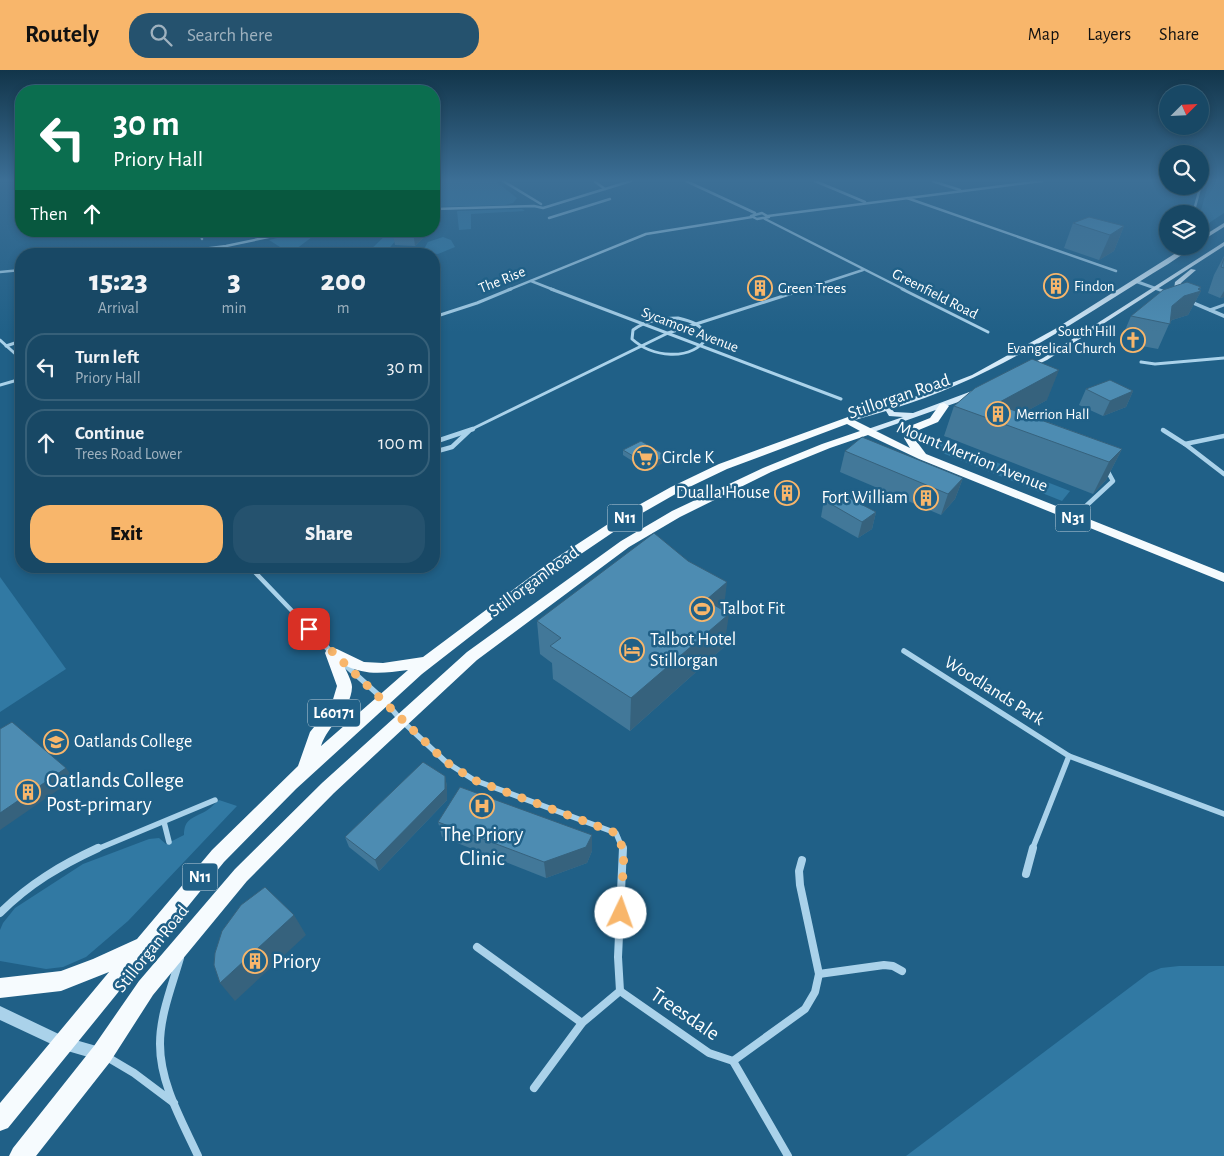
<!DOCTYPE html>
<style>
body{margin:0;font-family:"Alegreya Sans",sans-serif;background:#25526e;color:#f1f3f6;height:100vh;display:flex;flex-direction:column;font-size:19px;white-space:nowrap}
*{box-sizing:border-box;margin:0}
p{font-size:16px;color:#9fb2bf}
.icon{flex:none;width:28px;height:28px;fill:none;stroke:currentColor;stroke-width:2;stroke-linecap:round;stroke-linejoin:round}
.map{position:relative;flex:1;overflow:hidden}
.drawer{position:absolute;left:15px;top:178px;width:425px;height:325px;display:flex;flex-direction:column;background:#184865;border-radius:20px;box-shadow:0 2px 8px #0003,0 0 0 1px #366079}
.drawer>*{flex:none}
.hud{position:absolute;left:15px;top:15px;width:425px;height:152px;border-radius:20px;box-shadow:0 2px 8px #0003,0 0 0 1px #366079;background:#0b6e4f;color:#fff;overflow:hidden}
.needle{width:32px;rotate:66deg}
.fabs{position:absolute;left:1159px;top:15px;display:grid;gap:10px}
.fabs a{display:grid;place-items:center;width:50px;height:50px;border-radius:50%;background:#184865;box-shadow:0 2px 8px #0003,0 0 0 1px #366079;font-size:25px}
.pin{position:absolute;display:grid;place-items:center;width:42px;height:42px;color:#fff;margin:-21px;border-radius:10px;box-shadow:0 2px 8px #0006}
.me{position:absolute;width:55px;margin:-28px;rotate:3deg;stroke-linejoin:round;filter:drop-shadow(0 0 4px #0008)}
.turn{display:flex;align-items:center;gap:18px;height:105px;padding:0 15px;font-size:22px}
.turn .icon{width:65px;height:65px;stroke-width:2.5}
.turn b{display:block;font-size:35px;line-height:42px}
.then{display:flex;align-items:center;height:48px;padding:0 15px;background:#0003;gap:10px;font-size:19px}
.eta{display:flex;justify-content:space-evenly;align-items:center;height:85px;text-align:center}
.eta b{font-size:30px;font-weight:800;line-height:35px}
.cta{display:flex;gap:10px;margin-top:auto;padding:10px 15px}
.cta a{flex:1;height:58px;border-radius:20px;background:#f8b66b;color:#111;font-size:20px;font-weight:800;line-height:58px;text-align:center}
.cta a+a{background:#25526e;color:#f1f3f6}
ul{padding:0;list-style:none}
li{display:flex;align-items:center;gap:15px;height:68px;margin:0 10px 8px;padding:0 5px;border:2px solid #366079;border-radius:20px}
li div{flex:1}
li b{display:block;font-size:19px}
li em{font-style:normal}
header{display:flex;align-items:center;gap:30px;box-sizing:border-box;height:70px;padding:0 25px;background:#f8b66b;color:#111}
header strong{font-size:24px}
nav{display:flex;gap:28px;margin-inline-start:auto;font-size:18px}
.search{width:350px;height:45px;background:#25526e;display:flex;align-items:center;gap:12px;box-sizing:border-box;padding:0 18px;border-radius:20px;color:#9fb2bf;font-size:19px}
.map>svg:first-child{display:block}
</style>
<header>
<strong>Routely</strong>
<div class="search"><svg class="icon" aria-label="search" viewBox="0 0 24 24"><circle cx="10" cy="10" r="6"/><path d="M15 15l6 6"/></svg>Search here</div>
<nav><a>Map</a><a>Layers</a><a>Share</a></nav>
</header>
<div class="map">
<svg width="1224" height="1086" viewBox="0 0 1224 1086">
<rect width="100%" height="100%" fill="#206087"/>
<g fill="#3179a3">
<polygon points="434,111 495,111 517,128 513,133 505,135 434,137"/>
<polygon points="1209,111 1224,111 1224,143 1209,153 1200,150 1200,144"/>
<polygon points="522,139 525,141 471,144 471,159 459,160 457,141"/>
<polygon points="307,161 320,161 292,182 288,182 269,170"/>
<polygon points="390,161 397,161 399,167 384,184 366,184"/>
<polygon points="443,167 451,170 455,177 438,184 422,182 428,172"/>
<polygon points="929,366 1070,421 1062,431 945,384 926,372 926,369"/>
<polygon points="0,507 66,599 0,642"/>
<path d="M219,730L237,736L128,851L86,887L63,897L46,899L0,891V860L3,853L15,838L83,794L149,769L159,768L166,774L184,765C184,748 194,748 206,741C211,738 215,733 219,730Z"/>
<polygon points="1179,896 1224,896 1224,1086 906,1086 1149,903 1161,898"/>
</g>
<g fill="none" stroke-linecap="round" stroke-linejoin="round">
<g stroke="#aad2ea" stroke-width="2.5">
<polyline points="503,111 541,134"/>
<polyline points="594,111 605,119"/>
<polyline points="686,111 755,143"/>
<polyline points="815,111 865,132"/>
<polyline points="932,111 960,120"/>
<polyline points="907,128 1116,201"/>
<polyline points="434,139 534,136 543,138 631,111"/>
<polygon points="762,143 769,147 757,149 751,146"/>
<polyline points="1193,144 1202,111"/>
<polyline points="768,146 1042,111"/>
<polyline points="549,148 610,129"/>
<polyline points="765,149 905,220"/>
<polyline points="200,161 202,169"/>
<polyline points="164,184 226,176 297,161"/>
<polyline points="0,202 21,200"/>
<polyline points="531,211 554,220"/>
<polyline points="508,220 646,164 752,147"/>
<polyline points="802,220 863,200"/>
</g>
<g stroke="#aad2ea" stroke-width="3">
<polyline points="551,219 841,329"/>
<polyline points="902,219 988,262"/>
<polyline points="1210,240 1224,235"/>
<polyline points="434,247 477,233 511,219"/>
<path d="M678,248C691,251 702,254 707,268C690,292 652,287 632,269L633,260C646,250 662,248 678,248Z"/>
<polyline points="0,270 21,289"/>
<polyline points="6,276 21,271"/>
<polyline points="1141,292 1155,294 1224,288"/>
<polyline points="0,315 21,309"/>
<polyline points="470,360 668,263 805,219"/>
</g>
<g stroke="#aad2ea" stroke-width="4.5">
<polyline points="1163,360 1185,374"/>
<polyline points="1224,366 1185,374 1224,404"/>
<polyline points="434,372 473,359"/>
<polyline points="434,382 452,377 469,361"/>
<polyline points="1078,450 1086,436 1113,411 1107,400"/>
<polyline points="249,496 294,543"/>
</g>
<g stroke="#aad2ea" stroke-width="5.5">
<polyline points="293,542 332,583"/>
<polyline points="904,581 1069,686 1224,744"/>
<polyline points="342,592 383,629 401,650 446,692 474,710 616,763 623,780"/>
<polyline points="164,752 169,772"/>
<polyline points="95,780 215,730"/>
<polyline points="1032,780 1069,686"/>
</g>
<g stroke="#aad2ea" stroke-width="8">
<polyline points="802,790 799,801 800,815 819,904 884,895 893,896 902,901"/>
<polyline points="1026,804 1033,778"/>
<path d="M0,843C29,814 61,795 98,778"/>
<polyline points="477,877 582,953"/>
<path d="M180,888C172,916 160,945 160,974C160,1014 182,1051 198,1086"/>
<polyline points="620,921 709,983 733,991"/>
<polyline points="107,987 134,1003 174,1033"/>
<polyline points="534,1018 582,953 620,921 618,887 623,778"/>
<polyline points="788,1086 733,991 805,939 815,922 819,904"/>
</g>
<g fill="#aad2ea" fill-rule="evenodd">
<polygon points="1133,210 1137,210 1175,224 1170,225 1133,212"/>
<polygon points="1182,228 1186,228 1224,244 1224,248 1182,230"/>
<polygon points="0,936 65,967 107,979 109,984 107,989 102,991 64,980 0,950"/>
</g>
<g fill="#d5eaf8" fill-rule="evenodd">
<polygon points="1224,153 1224,157 1200,172 1200,168"/>
<polygon points="1224,172 1224,176 1047,290 1028,299 1023,298 1043,288"/>
<path d="M1187,176H1194C1172,193 1146,207 1123,222C1047,270 978,313 892,339L894,342L913,343L972,321H978V325L868,364L864,362L865,360L903,347L889,346L886,341L848,352L844,350L926,323L972,305L1055,259Z"/>
<polygon points="1191,199 1196,200 1181,213 1180,220 1185,225 1180,226 1174,220 1175,212"/>
</g>
<path fill="#f6fbfe" fill-rule="evenodd" d="M944,333L949,336L938,352L914,362V368L926,384L1224,503V512L919,389L868,365L830,378L771,402L680,447L629,477L477,590L334,723L247,811L153,925L110,992L36,1086H9L13,1078L94,976L139,911L235,799L322,713L467,582L621,471L672,441L763,398L822,374L860,361L847,354L727,399L679,422L637,446L544,509L422,604L296,719L224,792L8,1058L0,1061V1033L109,902L61,921L0,928V908L61,901L93,889L137,869L212,780L298,696L310,662L331,636L337,616L325,583L327,579L332,578L337,579L364,592L383,593L423,587L553,490L628,441L671,417L719,394L848,347L910,378L904,368L905,358L930,348L940,334ZM344,595C367,606 383,603 408,600L321,676C328,654 351,641 352,617C352,611 346,601 344,595Z"/>
</g>
<g fill="#427899">
<polygon points="1073,153 1124,156 1114,181 1099,190 1064,178"/>
<polygon points="392,161 430,161 415,176 395,175"/>
<polygon points="1224,186 1224,227 1220,228 1208,223 1214,205"/>
<polygon points="1201,217 1200,220 1201,221 1188,245 1172,250 1170,252 1158,279 1120,272 1131,246"/>
<polygon points="1086,319 1133,321 1126,337 1103,346 1079,335"/>
<polygon points="1047,330 1023,343 1122,379 1106,410 1093,424 944,366 954,336"/>
<polygon points="623,380 667,386 666,391 648,401 623,385"/>
<polygon points="845,381 963,408 955,429 941,445 840,402"/>
<polygon points="824,430 876,442 872,459 858,468 821,447"/>
<polygon points="723,541 724,577 630,661 553,609 552,593 540,584 537,551"/>
<polygon points="445,706 447,717 447,730 379,801 349,777 345,767"/>
<polygon points="438,752 592,781 587,793 546,808 442,767"/>
</g>
<g fill="#36627d">
<polygon points="437,135 439,151 434,157 434,138"/>
<polygon points="1124,156 1114,181 1099,190 1110,165"/>
<polygon points="413,161 430,161 415,176"/>
<polygon points="1201,217 1199,221 1201,221 1188,245 1172,250 1169,253 1172,236 1184,226"/>
<polygon points="1224,221 1224,227 1220,228"/>
<polygon points="1059,300 1047,330 1003,354 996,334"/>
<polygon points="1133,321 1126,337 1103,346 1110,331"/>
<polygon points="1122,379 1106,410 1093,424 1109,392"/>
<polygon points="667,386 666,391 648,401 648,395"/>
<polygon points="963,408 955,429 941,445 948,424"/>
<polygon points="876,442 872,459 858,468 862,452"/>
<polygon points="727,512 723,545 706,530"/>
<polygon points="729,544 724,577 630,661 631,628"/>
<polygon points="66,698 74,709 0,760 0,743"/>
<polygon points="445,706 447,717 447,730 379,801 375,790"/>
<polygon points="592,765 592,781 587,793 546,808 544,792"/>
<polygon points="294,845 306,865 235,931 220,913"/>
</g>
<g fill="#4d8cb2" stroke="#36627d">
<polygon points="1089,147 1124,156 1110,165 1073,153"/>
<polygon points="1224,188 1224,198 1221,197"/>
<polygon points="1187,212 1201,217 1198,219 1201,221 1184,226 1172,236 1170,254 1131,246 1163,220"/>
<polygon points="1032,289 1059,300 996,334 1122,379 1109,392 954,336 975,318"/>
<polygon points="1110,310 1133,321 1110,331 1086,319"/>
<polygon points="862,367 963,408 948,424 845,381"/>
<polygon points="641,371 667,386 648,395 623,380"/>
<polygon points="838,422 876,442 862,452 824,430"/>
<polygon points="654,463 688,491 727,512 706,530 729,544 631,628 550,576 561,568 537,551"/>
<polygon points="12,652 66,698 0,743 0,659"/>
<polygon points="423,692 445,706 445,719 375,790 345,767"/>
<polygon points="460,717 592,765 586,777 544,792 438,752"/>
<polygon points="265,817 294,845 220,913 214,895 215,883 222,861 241,835"/>
</g>
<linearGradient id="sky" x2="0" y2="1"><stop stop-color="#12354a"/><stop offset="0.42" stop-color="#3c6f96"/><stop offset="1" stop-color="#3c6f96" stop-opacity="0"/></linearGradient>
<rect width="1224" height="263" fill="url(#sky)"/>
<g fill="none" stroke-linecap="round" stroke-linejoin="round">
<polyline stroke="#f8b66b" stroke-width="9" stroke-dasharray="0 16.2" points="309,559 446,692 474,710 616,763 624,781 621,843"/>
</g>
<defs>
<symbol id="building-ring" viewBox="-11 -11 22 22"><circle r="9.5" fill="#206087" stroke="#f8b66b" stroke-width="1.5"/><path d="M-4-6H4V6H1V3H-1V6H-4ZM-2.5-4.3h1.7v1.8h-1.7ZM.8-4.3h1.7v1.8H.8ZM-2.5-1h1.7V.8h-1.7ZM.8-1h1.7V.8H.8Z" fill="#f8b66b"/></symbol>
<symbol id="church-ring" viewBox="-11 -11 22 22"><circle r="9.5" fill="#206087" stroke="#f8b66b" stroke-width="1.5"/><path d="M-1.2-6h2.4v3.5h3.3v2.4h-3.3V6h-2.4V-.1h-3.3v-2.4h3.3Z" fill="#f8b66b"/></symbol>
<symbol id="supermarket-ring" viewBox="-11 -11 22 22"><circle r="9.5" fill="#206087" stroke="#f8b66b" stroke-width="1.5"/><path d="M-6-5.5h2.5l.6 2H6L4.5 2H-2.5L-4.4-4H-6ZM-1.5 3.2a1.3 1.3 0 1 0 .1 0ZM3 3.2a1.3 1.3 0 1 0 .1 0Z" fill="#f8b66b"/></symbol>
<symbol id="stadium-ring" viewBox="-11 -11 22 22"><circle r="9.5" fill="#206087" stroke="#f8b66b" stroke-width="1.5"/><path d="M0-5a6.5 5 0 1 0 0 10a6.5 5 0 1 0 0-10ZM-3.5-1.8h7v3.6h-7Z" fill="#f8b66b"/></symbol>
<symbol id="hotel-ring" viewBox="-11 -11 22 22"><circle r="9.5" fill="#206087" stroke="#f8b66b" stroke-width="1.5"/><path d="M-6-4.5h1.5V1H6V5H4.5V3h-9V5H-6ZM-4 0a1.8 1.8 0 1 1 3.6 0ZM.5 0V-2.5h3Q6-2.5 6 0Z" fill="#f8b66b"/></symbol>
<symbol id="school-ring" viewBox="-11 -11 22 22"><circle r="9.5" fill="#206087" stroke="#f8b66b" stroke-width="1.5"/><path d="M0-5L7-2L0 1L-7-2ZM-4 1L0 2.5L4 1V4Q0 6-4 4Z" fill="#f8b66b"/></symbol>
<symbol id="hospital-ring" viewBox="-11 -11 22 22"><circle r="9.5" fill="#206087" stroke="#f8b66b" stroke-width="1.5"/><path d="M-5-5h3v3.5h4V-5h3V5h-3V1.5h-4V5h-3Z" fill="#f8b66b"/></symbol>
</defs>
<g fill-rule="evenodd">
<use href="#building-ring" x="1042" y="202" width="28" height="28"/>
<use href="#building-ring" x="746" y="204" width="28" height="28"/>
<use href="#church-ring" x="1119" y="256" width="28" height="28"/>
<use href="#building-ring" x="984" y="330" width="28" height="28"/>
<use href="#supermarket-ring" x="631" y="374" width="28" height="28"/>
<use href="#building-ring" x="773" y="409" width="28" height="28"/>
<use href="#building-ring" x="912" y="414" width="28" height="28"/>
<use href="#stadium-ring" x="688" y="525" width="28" height="28"/>
<use href="#hotel-ring" x="618" y="566" width="28" height="28"/>
<use href="#school-ring" x="42" y="658" width="28" height="28"/>
<use href="#building-ring" x="14" y="708" width="28" height="28"/>
<use href="#hospital-ring" x="468" y="722" width="28" height="28"/>
<use href="#building-ring" x="241" y="877" width="28" height="28"/>
</g>
<g text-anchor="middle" dominant-baseline="central" stroke-width="5" stroke-linejoin="round" paint-order="stroke">
<g font-size="15" fill="#fff" stroke="#206087">
<text transform="translate(502 210) rotate(-22)">The Rise</text>
<text transform="translate(935 224) rotate(27)">Greenfield Road</text>
<text transform="translate(690 260) rotate(21)">Sycamore Avenue</text>
</g>
<g font-size="15" fill="#fff" stroke="#206087" text-anchor="start">
<text x="1074" y="216">Findon</text>
<text x="778" y="218">Green Trees</text>
<text x="1116" y="261" text-anchor="end">South Hill<tspan x="1116" dy="17">Evangelical Church</tspan></text>
<text x="1016" y="344">Merrion Hall</text>
</g>
<g fill="#206087" stroke="#bccfdb" stroke-width="1">
<rect x="607.5" y="434.5" width="35" height="27" rx="4"/>
<rect x="1055.5" y="434.5" width="35" height="27" rx="4"/>
<rect x="308" y="629.5" width="52" height="27" rx="4"/>
<rect x="182.5" y="793.5" width="35" height="27" rx="4"/>
</g>
<g font-size="16" font-weight="bold" fill="#fff">
<text x="625" y="448">N11</text>
<text x="1073" y="448">N31</text>
<text x="334" y="643">L60171</text>
<text x="200" y="807">N11</text>
</g>
<g font-size="18" fill="#fff" stroke="#206087">
<text transform="translate(899 327) rotate(-19)">Stillorgan Road</text>
<text transform="translate(972 387) rotate(22)">Mount Merrion Avenue</text>
<text transform="translate(534 512) rotate(-36)">Stillorgan Road</text>
<text transform="translate(994 621) rotate(32)">Woodlands Park</text>
<text transform="translate(152 879) rotate(-51)">Stillorgan Road</text>
</g>
<g font-size="18" fill="#fff" stroke="#206087" text-anchor="start">
<text x="662" y="388">Circle K</text>
<text x="770" y="423" text-anchor="end">Dualla House</text>
<text x="908" y="428" text-anchor="end">Fort William</text>
<text x="720" y="539">Talbot Fit</text>
<text x="650" y="570">Talbot Hotel<tspan x="650" dy="21">Stillorgan</tspan></text>
<text x="74" y="672">Oatlands College</text>
</g>
<g font-size="21" fill="#fff" stroke="#206087" text-anchor="start">
<text x="46" y="710">Oatlands College<tspan x="46" dy="24">Post-primary</tspan></text>
<text x="482" y="764" text-anchor="middle">The Priory<tspan x="482" dy="24">Clinic</tspan></text>
<text x="272" y="891">Priory</text>
</g>
<g font-size="21" fill="#fff" stroke="#206087">
<text transform="translate(685 944) rotate(34)">Treesdale</text>
</g>
</g>
</svg>
<div class="fabs">
<a><svg class="needle" viewBox="-14 -14 28 28"><path d="M0-13l5 13h-10z" fill="#e53935"/><path d="M0 13l5-13h-10z" fill="#9fb2bf"/></svg></a>
<a><svg class="icon" aria-label="search" viewBox="0 0 24 24"><circle cx="10" cy="10" r="6"/><path d="M15 15l6 6"/></svg></a>
<a><svg class="icon" aria-label="layers" viewBox="0 0 24 24"><path d="M12 4l9 5-9 5-9-5zM3 14l9 5 9-5"/></svg></a>
</div>
<div class="pin" style="left:309px;top:559px;background:#d93025"><svg class="icon" aria-label="arrive" viewBox="0 0 24 24"><path d="M6 21V4h12l-3 4 3 4H6"/></svg></div>
<svg class="me" style="left:621px;top:843px" viewBox="-20 -20 40 40"><circle r="19" fill="#fff"/><path d="M0-13L10 11 0 6-10 11z" fill="#f8b66b"/></svg>
<div class="hud">
<div class="turn"><svg class="icon" aria-label="left" viewBox="0 0 24 24"><path d="M17 20v-9H6M10 6l-5 5 5 5"/></svg><div><b>30 m</b>Priory Hall</div></div>
<div class="then">Then<svg class="icon" aria-label="ahead" viewBox="0 0 24 24"><path d="M12 20V5M6 11l6-6 6 6"/></svg></div>
</div>
<section class="drawer">
<div class="eta">
<div><b>15:23</b><p>Arrival</p></div>
<div><b>3</b><p>min</p></div>
<div><b>200</b><p>m</p></div>
</div>
<ul>
<li><svg class="icon" aria-label="left" viewBox="0 0 24 24"><path d="M17 20v-9H6M10 6l-5 5 5 5"/></svg><div><b>Turn left</b><p>Priory Hall</p></div><em>30 m</em></li>
<li><svg class="icon" aria-label="ahead" viewBox="0 0 24 24"><path d="M12 20V5M6 11l6-6 6 6"/></svg><div><b>Continue</b><p>Trees Road Lower</p></div><em>100 m</em></li>
</ul>
<div class="cta"><a>Exit</a><a>Share</a></div>
</section>
</div>
